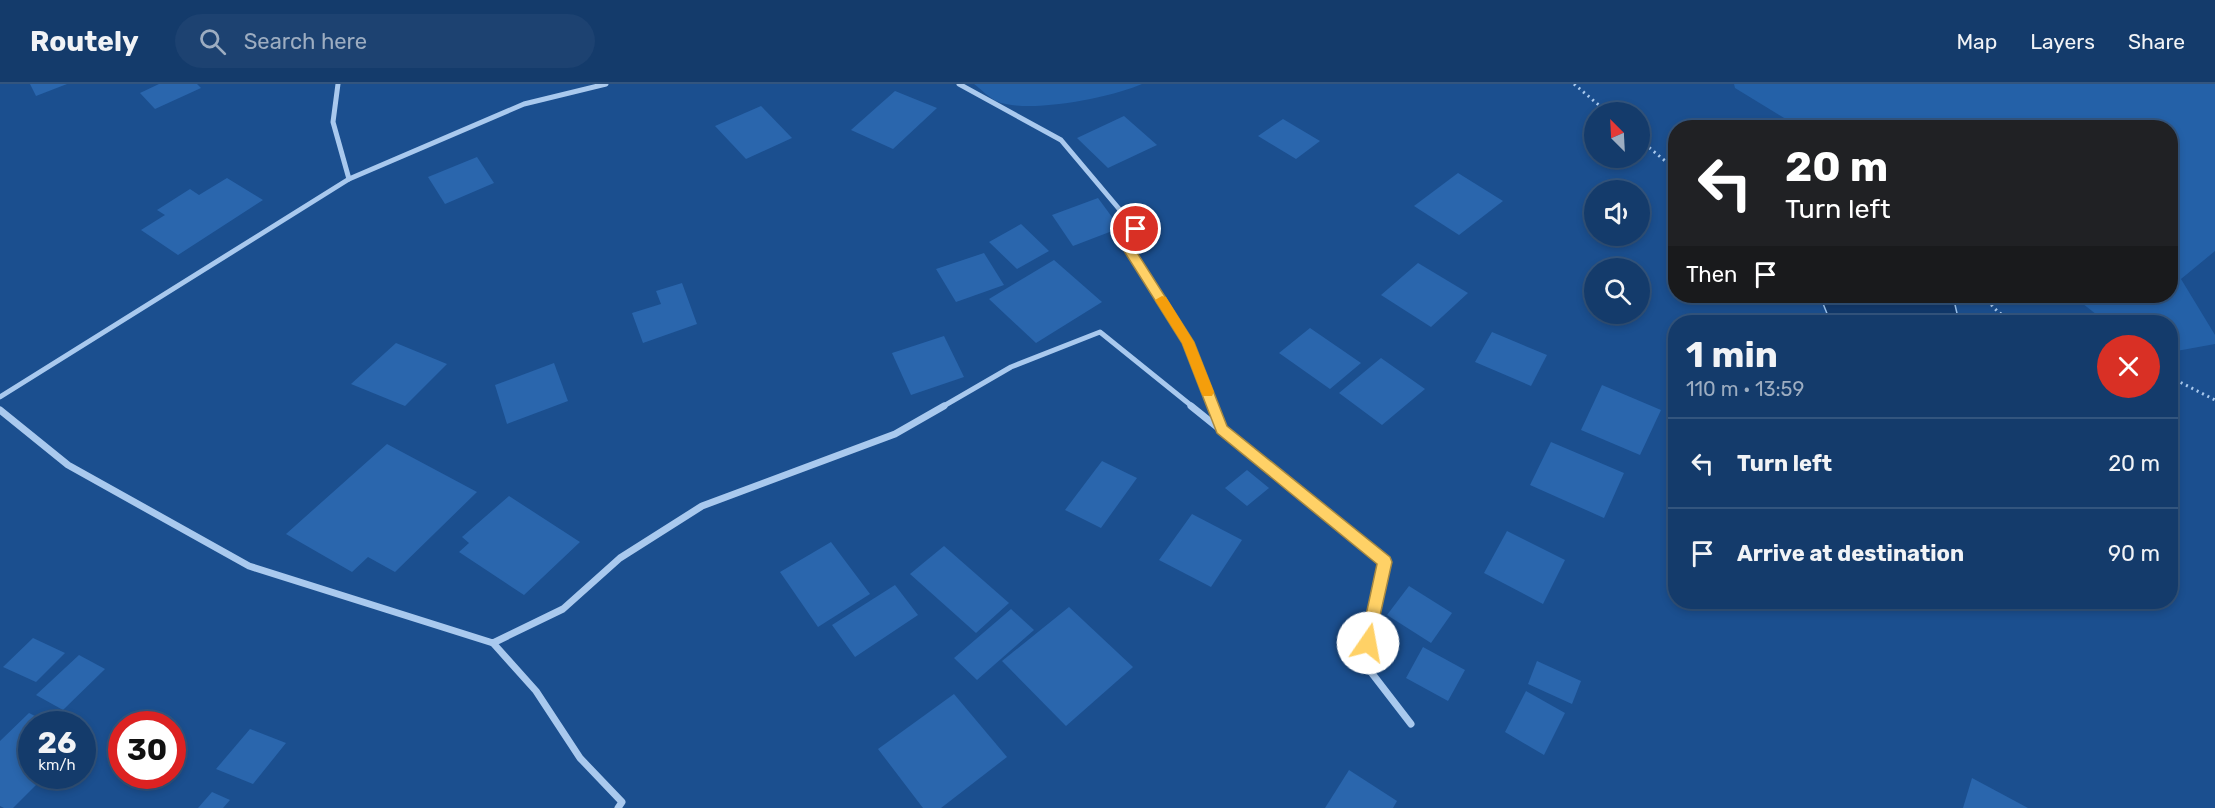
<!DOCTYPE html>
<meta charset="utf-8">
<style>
body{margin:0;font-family:Rubik,sans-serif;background:#1d4271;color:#f1f3f6;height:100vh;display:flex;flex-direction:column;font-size:22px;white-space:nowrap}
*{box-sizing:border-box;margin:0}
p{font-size:20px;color:#9dadc1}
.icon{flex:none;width:33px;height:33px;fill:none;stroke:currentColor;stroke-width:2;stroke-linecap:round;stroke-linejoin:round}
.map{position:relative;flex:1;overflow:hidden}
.sheet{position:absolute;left:1668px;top:231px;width:510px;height:294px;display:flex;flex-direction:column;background:#143b6b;border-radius:24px;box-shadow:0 3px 9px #0003,0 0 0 2px #33557e}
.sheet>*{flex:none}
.banner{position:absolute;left:1668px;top:36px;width:510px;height:183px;border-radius:24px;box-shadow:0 3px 9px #0003,0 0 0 2px #33557e;background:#202124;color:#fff;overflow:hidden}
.needle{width:39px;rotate:336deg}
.fabs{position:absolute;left:1584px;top:18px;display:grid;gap:12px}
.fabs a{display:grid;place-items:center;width:66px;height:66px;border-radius:50%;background:#143b6b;box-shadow:0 3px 9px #0003,0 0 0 2px #33557e;font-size:30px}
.speed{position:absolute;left:18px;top:627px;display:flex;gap:12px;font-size:30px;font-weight:700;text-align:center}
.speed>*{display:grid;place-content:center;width:78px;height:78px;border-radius:50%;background:#143b6b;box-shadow:0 3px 9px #0003,0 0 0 2px #33557e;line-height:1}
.speed small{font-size:15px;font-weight:400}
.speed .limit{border:9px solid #d22;background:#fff;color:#111}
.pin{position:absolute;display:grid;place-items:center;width:51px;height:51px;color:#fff;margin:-26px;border:3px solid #fff;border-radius:50%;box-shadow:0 2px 6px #0007}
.me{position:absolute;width:66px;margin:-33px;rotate:12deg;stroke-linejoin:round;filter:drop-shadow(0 0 4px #0008)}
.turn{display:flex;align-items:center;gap:21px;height:126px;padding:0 18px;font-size:27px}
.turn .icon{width:78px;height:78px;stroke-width:2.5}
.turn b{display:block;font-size:42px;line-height:51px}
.then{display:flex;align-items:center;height:57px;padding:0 18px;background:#0003;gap:12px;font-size:22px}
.round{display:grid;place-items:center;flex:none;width:63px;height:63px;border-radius:32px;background:#1d4271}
.head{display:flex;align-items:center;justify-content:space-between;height:102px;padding:0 18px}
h1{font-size:36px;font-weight:700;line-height:45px}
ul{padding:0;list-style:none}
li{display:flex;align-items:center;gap:18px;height:90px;padding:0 18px;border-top:2px solid #33557e}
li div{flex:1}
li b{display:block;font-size:22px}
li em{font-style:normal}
header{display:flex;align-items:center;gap:36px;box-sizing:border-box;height:84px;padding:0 30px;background:#143b6b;border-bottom:2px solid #33557e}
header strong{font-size:28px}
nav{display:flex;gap:33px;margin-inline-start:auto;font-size:21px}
.search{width:420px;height:54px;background:#1d4271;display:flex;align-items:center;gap:15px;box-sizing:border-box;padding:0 21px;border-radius:33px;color:#9dadc1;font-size:22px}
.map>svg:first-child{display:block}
</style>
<header>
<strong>Routely</strong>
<div class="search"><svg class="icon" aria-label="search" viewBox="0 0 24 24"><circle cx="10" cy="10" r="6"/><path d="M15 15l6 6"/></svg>Search here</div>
<nav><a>Map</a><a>Layers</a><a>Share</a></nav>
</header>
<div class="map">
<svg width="2215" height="724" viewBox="0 0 2215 724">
<rect width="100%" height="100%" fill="#1b4f8f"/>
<g fill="#2461a8">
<path d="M974,0H1142C1113,13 1026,31 996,17C988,13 981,5 974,0Z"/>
<polygon points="1734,0 2215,0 2215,167 2181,195 2215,251 2215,260 2171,268 2170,238 2106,238 2073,212 2170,212 2170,44 1799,43 1735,4"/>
</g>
<polygon fill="#123a6d" stroke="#9cc4f0" stroke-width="1.5" points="1820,212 1953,212 1959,238 1827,238 1828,232"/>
<g fill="#2a66ad">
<polygon points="30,0 67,0 36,12"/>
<polygon points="159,0 197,0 201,4 155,25 140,9"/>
<polygon points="895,7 937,24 893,65 851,46"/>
<polygon points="761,22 792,54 746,75 715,42"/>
<polygon points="1124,32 1157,61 1108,84 1077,54"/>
<polygon points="1283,35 1320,57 1296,75 1258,52"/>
<polygon points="477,73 494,99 445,120 428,93"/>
<polygon points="1458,89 1503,117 1459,151 1414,122"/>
<polygon points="227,94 263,116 178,171 141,146 165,131 157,126 190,105 199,111"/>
<polygon points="1098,114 1120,144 1073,162 1052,131"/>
<polygon points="1021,140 1049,167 1017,185 989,158"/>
<polygon points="984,169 1004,201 956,218 936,185"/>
<polygon points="1054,176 1102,218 1036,259 989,215"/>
<polygon points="1418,179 1468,209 1431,243 1381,211"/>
<polygon points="682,199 697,240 643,259 632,229 661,220 656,207"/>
<polygon points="1310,244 1361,279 1330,305 1279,269"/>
<polygon points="1492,248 1547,271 1531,302 1475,278"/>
<polygon points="944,252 964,293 911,311 892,269"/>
<polygon points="396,259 447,280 405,322 351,300"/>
<polygon points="1381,274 1425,305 1382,341 1339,309"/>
<polygon points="554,279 568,317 507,340 495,301"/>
<polygon points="1602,301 1661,326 1640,371 1581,346"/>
<polygon points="1551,358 1624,389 1604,434 1530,401"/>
<polygon points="387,360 477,408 395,488 368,473 352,488 286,450"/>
<polygon points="1102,377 1137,394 1101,444 1065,426"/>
<polygon points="1247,386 1269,404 1247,422 1225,404"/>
<polygon points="509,412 580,458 524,511 459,468 469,459 462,453"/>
<polygon points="1192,430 1242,456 1211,503 1159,476"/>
<polygon points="1507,447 1565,476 1543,520 1484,489"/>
<polygon points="831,458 870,510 818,543 780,488"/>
<polygon points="944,462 1009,519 976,549 910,490"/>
<polygon points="895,501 918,531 855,573 832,541"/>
<polygon points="1409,502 1452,529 1431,559 1387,531"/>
<polygon points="1069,523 1133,583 1066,642 1002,577"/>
<polygon points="1011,525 1034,546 977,596 954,574"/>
<polygon points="33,554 65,569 36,598 3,583"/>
<polygon points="1423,563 1465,586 1448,617 1406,594"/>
<polygon points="79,571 105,585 63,626 36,611"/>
<polygon points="1537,577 1581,597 1572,620 1528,600"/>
<polygon points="1526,607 1565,629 1544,671 1505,648"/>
<polygon points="954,610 1007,673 941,724 923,724 878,665"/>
<polygon points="29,629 51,640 32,640 32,692 45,692 13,724 4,724 0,722 0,657"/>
<polygon points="250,645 286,659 253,700 216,685"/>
<polygon points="1349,686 1397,717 1393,724 1325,724"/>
<polygon points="1972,694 2028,724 1963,724"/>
<polygon points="212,708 230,716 223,724 198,724"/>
</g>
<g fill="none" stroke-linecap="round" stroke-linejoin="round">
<g stroke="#a9c9ee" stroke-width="3" stroke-dasharray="2 4" stroke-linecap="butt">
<polyline points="1574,0 1607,28"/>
<polyline points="1640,56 1676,86"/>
<polyline points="1983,212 1999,229 2026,238"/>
<polyline points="2170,293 2215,316"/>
</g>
<g stroke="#a9c9ee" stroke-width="5">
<polyline points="338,0 333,38 349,95"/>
<polyline points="959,0 1061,56 1136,145 1130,167 1188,258 1213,323"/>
<polyline points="0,313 349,95 524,20 606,0"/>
<polyline points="942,323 1011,283 1100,248 1193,323"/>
</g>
<g stroke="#a9c9ee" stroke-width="7">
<polyline points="1191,322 1385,478 1364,579 1411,640"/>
<polyline points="1213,322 1222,345"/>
<polyline points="0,326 68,381 249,482 493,559 563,525 620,474 702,422 895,350 944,322"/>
<polyline points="493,559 536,607 580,674 622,718 618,724"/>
</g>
</g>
<polygon fill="#ffd166" stroke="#a68842" stroke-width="1.5" points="1136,141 1142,145 1136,167 1194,258 1227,342 1390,473 1392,478 1373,563 1363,563 1360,559 1377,480 1217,349 1182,259 1124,167 1130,145"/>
<polygon fill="#f59e0b" points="1162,212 1166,213 1194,258 1214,308 1212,312 1203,312 1201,308 1182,259 1155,216"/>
</svg>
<div class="fabs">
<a><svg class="needle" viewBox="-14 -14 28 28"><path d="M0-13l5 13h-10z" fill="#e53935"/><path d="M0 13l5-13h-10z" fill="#9dadc1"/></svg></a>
<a><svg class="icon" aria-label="sound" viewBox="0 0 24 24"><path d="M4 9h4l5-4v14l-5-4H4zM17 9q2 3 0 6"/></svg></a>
<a><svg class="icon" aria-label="search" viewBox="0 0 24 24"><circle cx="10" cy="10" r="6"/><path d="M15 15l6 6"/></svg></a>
</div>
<div class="speed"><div>26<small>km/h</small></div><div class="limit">30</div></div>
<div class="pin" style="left:1136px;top:145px;background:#d93025"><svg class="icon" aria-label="arrive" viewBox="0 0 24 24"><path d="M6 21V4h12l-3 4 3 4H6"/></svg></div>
<svg class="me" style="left:1368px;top:559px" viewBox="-20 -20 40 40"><circle r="19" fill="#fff"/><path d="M0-13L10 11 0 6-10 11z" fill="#ffd166"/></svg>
<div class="banner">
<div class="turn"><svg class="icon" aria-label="left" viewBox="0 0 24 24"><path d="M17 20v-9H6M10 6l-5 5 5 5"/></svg><div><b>20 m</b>Turn left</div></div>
<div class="then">Then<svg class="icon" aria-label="arrive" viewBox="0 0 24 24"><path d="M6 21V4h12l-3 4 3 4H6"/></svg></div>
</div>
<section class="sheet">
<div class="head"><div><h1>1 min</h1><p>110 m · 13:59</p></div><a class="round" style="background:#d93025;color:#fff"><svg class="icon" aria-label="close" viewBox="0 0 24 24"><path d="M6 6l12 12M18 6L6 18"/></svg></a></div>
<ul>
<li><svg class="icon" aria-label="left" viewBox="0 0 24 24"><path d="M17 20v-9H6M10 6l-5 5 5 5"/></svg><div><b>Turn left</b></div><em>20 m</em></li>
<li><svg class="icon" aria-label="arrive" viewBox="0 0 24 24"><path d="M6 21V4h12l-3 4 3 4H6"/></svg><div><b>Arrive at destination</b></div><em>90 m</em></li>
</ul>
</section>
</div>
